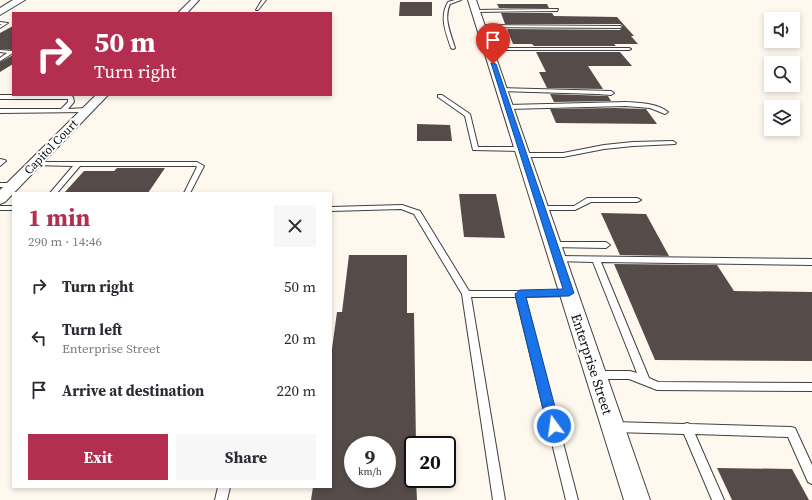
<!DOCTYPE html>
<meta charset="utf-8">
<style>
body{margin:0;font-family:"Source Serif 4",serif;background:#f7f7f7;color:#2b2b33;height:100vh;display:flex;flex-direction:column;font-size:15px;white-space:nowrap}
*{box-sizing:border-box;margin:0}
p{font-size:13px;color:#7c7c81}
.icon{flex:none;width:22px;height:22px;fill:none;stroke:currentColor;stroke-width:2;stroke-linecap:round;stroke-linejoin:round}
.map{position:relative;flex:1;overflow:hidden}
.panel{position:absolute;left:12px;top:192px;width:320px;height:296px;display:flex;flex-direction:column;background:#fff;border-radius:0px;box-shadow:0 2px 6px #0003}
.panel>*{flex:none}
.guide{position:absolute;left:12px;top:12px;width:320px;height:84px;border-radius:0px;box-shadow:0 2px 6px #0003;background:#b42e50;color:#fff;overflow:hidden}
.tools{position:absolute;left:764px;top:12px;display:grid;gap:8px}
.tools a{display:grid;place-items:center;width:36px;height:36px;border-radius:0px;background:#fff;box-shadow:0 2px 6px #0003;font-size:20px}
.speed{position:absolute;left:344px;top:436px;display:flex;gap:8px;font-size:20px;font-weight:700;text-align:center}
.speed>*{display:grid;place-content:center;width:52px;height:52px;border-radius:50%;background:#fff;box-shadow:0 2px 6px #0003;line-height:1}
.speed small{font-size:10px;font-weight:400}
.speed .limit{border:2px solid #111;border-radius:6px;background:#fff;color:#111}
.pin{position:absolute;display:grid;place-items:center;width:34px;height:34px;color:#fff;margin:-41px -17px;border-radius:50% 50% 50% 0;rotate:-45deg;box-shadow:0 0 4px #0007}
.pin .icon{rotate:45deg}
.me{position:absolute;width:44px;margin:-22px;rotate:346deg;stroke-linejoin:round;filter:drop-shadow(0 0 3px #0008)}
.turn{display:flex;align-items:center;gap:14px;height:84px;padding:0 16px;font-size:18px}
.turn .icon{width:52px;height:52px;stroke-width:2.5}
.turn b{display:block;font-size:28px;line-height:34px}
.round{display:grid;place-items:center;flex:none;width:42px;height:42px;border-radius:0px;background:#f7f7f7}
.headline{display:flex;align-items:center;justify-content:space-between;height:68px;padding:0 16px}
h1{font-size:24px;font-weight:700;line-height:30px;color:#b42e50}
.action{display:flex;gap:8px;margin-top:auto;padding:8px 16px}
.action a{flex:1;height:46px;border-radius:0px;background:#b42e50;color:#fff;font-size:16px;font-weight:700;line-height:46px;text-align:center}
.action a+a{background:#f7f7f7;color:#2b2b33}
ul{padding:0;list-style:none}
li{display:flex;align-items:center;gap:12px;height:52px;padding:0 16px}
li div{flex:1}
li b{display:block;font-size:15px}
li em{font-style:normal}
.map>svg:first-child{display:block}
</style>
<div class="map">
<svg width="812" height="500" viewBox="0 0 812 500">
<rect width="100%" height="100%" fill="#fef8ef"/>
<g fill="#554c4a" fill-rule="evenodd">
<polygon points="400,2 432,2 432,16 399,16"/>
<polygon points="497,4 547,4 549,8 499,8"/>
<polygon points="501,13 552,13 554,16 617,17 634,36 631,36 638,44 614,44 616,46 534,46 532,44 513,44 507,29 620,30 623,26 620,24 505,24"/>
<polygon points="13,26 13,50 0,49 0,33"/>
<polygon points="536,52 620,52 632,66 588,66 603,89 547,88 539,72 546,72"/>
<polygon points="13,55 13,64 0,72 0,62"/>
<polygon points="550,94 608,96 611,101 554,102"/>
<polygon points="615,108 646,109 657,124 556,123 550,109"/>
<polygon points="417,124 450,125 452,141 417,141"/>
<polygon points="117,168 165,168 148,193 64,193 84,171 114,171"/>
<polygon points="459,194 496,194 505,238 464,237"/>
<polygon points="601,213 646,214 669,256 620,255"/>
<path d="M349,255H407V313H414L416,445H413V479H416L417,500H311L313,487H331V356L337,312H342ZM353,445H387V479H353Z"/>
<polygon points="614,264 717,265 734,291 812,292 812,361 655,360"/>
<polygon points="717,468 792,469 809,500 732,500"/>
</g>
<g fill="none" stroke-linecap="round" stroke-linejoin="round">
<defs>
<g id="service">
<polygon points="262,0 266,0 258,10 256,10"/>
<path d="M455,0H461L450,4C443,19 451,33 455,48L453,49L451,48C446,32 439,18 448,2Z"/>
<polygon points="558,9 557,11 476,12 474,11 476,10"/>
<polygon points="0,22 8,23 0,28 0,25 2,24 0,24"/>
<polygon points="480,25 620,26 622,27 620,28 479,27"/>
<polygon points="488,48 629,48 631,49 629,50 486,50 486,48"/>
<polygon points="0,50 13,51 13,53 0,61 0,58 7,53 0,52"/>
<polygon points="502,88 611,91 614,93 611,95 597,94 500,91 499,90"/>
<polygon points="0,95 70,95 73,97 74,102 68,109 87,108 90,110 87,112 0,113 0,109 61,109 68,102 68,99 0,99"/>
<polygon points="438,95 442,95 470,114 478,147 522,147 525,149 522,151 473,150 465,116 438,97"/>
<path d="M626,102C640,103 657,103 668,112L665,114L650,108L626,106L508,109L505,107L508,105Z"/>
<polygon points="673,141 676,143 675,144 633,146 604,149 563,157 524,157 521,155 524,153 563,153 604,145 633,142"/>
<polygon points="0,159 5,160 6,161 0,166"/>
<polygon points="34,162 197,162 204,166 190,193 184,193 197,167 196,166 80,166 57,193 50,193 73,166 32,165 32,163"/>
<polygon points="0,183 14,183 17,185 14,187 0,187"/>
<polygon points="587,198 637,198 641,200 637,202 591,202 575,210 541,210 537,208 541,206 574,206"/>
<polygon points="402,205 420,211 469,291 572,291 573,293 572,295 569,296 525,297 578,500 566,500 516,297 471,297 505,500 493,500 462,294 414,214 401,209 331,211 331,207"/>
<rect x="0" y="206" width="13" height="4"/>
<polygon points="554,242 606,242 610,245 606,248 551,247 550,245 551,243"/>
<polygon points="558,256 812,259 812,265 601,262 649,378 658,382 812,383 812,391 657,390 629,379 597,379 593,378 592,375 593,372 597,371 630,371 637,373 593,262 555,261 554,259"/>
<polygon points="614,422 684,424 687,423 690,424 791,427 795,428 812,465 812,484 808,482 788,437 695,434 724,500 712,500 684,434 614,432 610,431 608,427 610,423"/>
<polygon points="218,487 230,487 227,500 215,500"/>
</g>
<g id="minor">
<polygon points="191,0 199,0 187,13 178,13"/>
<polygon points="468,0 476,0 650,500 624,500"/>
<polygon points="96,95 108,95 5,202 0,204 0,190"/>
</g>
<polygon id="tertiary" points="13,0 25,0 0,15 0,8"/>
</defs>
<use href="#service" stroke="#404040" stroke-width="2"/>
<use href="#minor" stroke="#404040" stroke-width="2"/>
<use href="#tertiary" stroke="#404040" stroke-width="2"/>
<use href="#service" fill="#fff" fill-rule="evenodd"/>
<use href="#minor" fill="#fff" fill-rule="evenodd"/>
<use href="#tertiary" fill="#fff" fill-rule="evenodd"/>
</g>
<polygon fill="#1a73e8" stroke="#114b97" points="491,63 496,64 574,293 569,296 526,297 560,426 558,430 554,432 549,430 547,426 515,294 520,290 563,289"/>
<g text-anchor="middle" dominant-baseline="central" stroke-width="4" stroke-linejoin="round" paint-order="stroke">
<g font-size="12" fill="#0d0d0d" stroke="#fff">
<text transform="translate(51 147) rotate(-46)">Capitol Court</text>
</g>
<g font-size="14" fill="#0d0d0d" stroke="#fff">
<text transform="translate(592 364) rotate(72)">Enterprise Street</text>
</g>
</g>
</svg>
<div class="tools">
<a><svg class="icon" aria-label="sound" viewBox="0 0 24 24"><path d="M4 9h4l5-4v14l-5-4H4zM17 9q2 3 0 6"/></svg></a>
<a><svg class="icon" aria-label="search" viewBox="0 0 24 24"><circle cx="10" cy="10" r="6"/><path d="M15 15l6 6"/></svg></a>
<a><svg class="icon" aria-label="layers" viewBox="0 0 24 24"><path d="M12 4l9 5-9 5-9-5zM3 14l9 5 9-5"/></svg></a>
</div>
<div class="speed"><div>9<small>km/h</small></div><div class="limit">20</div></div>
<div class="pin" style="left:493px;top:64px;background:#d93025"><svg class="icon" aria-label="arrive" viewBox="0 0 24 24"><path d="M6 21V4h12l-3 4 3 4H6"/></svg></div>
<svg class="me" style="left:554px;top:426px" viewBox="-20 -20 40 40"><circle r="17" fill="#1a73e8" stroke="#fff" stroke-width="3"/><path d="M0-11L8 9 0 5-8 9z" fill="#fff"/></svg>
<div class="guide">
<div class="turn"><svg class="icon" aria-label="right" viewBox="0 0 24 24"><path d="M7 20v-9h11M14 6l5 5-5 5"/></svg><div><b>50 m</b>Turn right</div></div>
</div>
<section class="panel">
<div class="headline"><div><h1>1 min</h1><p>290 m · 14:46</p></div><a class="round"><svg class="icon" aria-label="close" viewBox="0 0 24 24"><path d="M6 6l12 12M18 6L6 18"/></svg></a></div>
<ul>
<li><svg class="icon" aria-label="right" viewBox="0 0 24 24"><path d="M7 20v-9h11M14 6l5 5-5 5"/></svg><div><b>Turn right</b></div><em>50 m</em></li>
<li><svg class="icon" aria-label="left" viewBox="0 0 24 24"><path d="M17 20v-9H6M10 6l-5 5 5 5"/></svg><div><b>Turn left</b><p>Enterprise Street</p></div><em>20 m</em></li>
<li><svg class="icon" aria-label="arrive" viewBox="0 0 24 24"><path d="M6 21V4h12l-3 4 3 4H6"/></svg><div><b>Arrive at destination</b></div><em>220 m</em></li>
</ul>
<div class="action"><a>Exit</a><a>Share</a></div>
</section>
</div>
